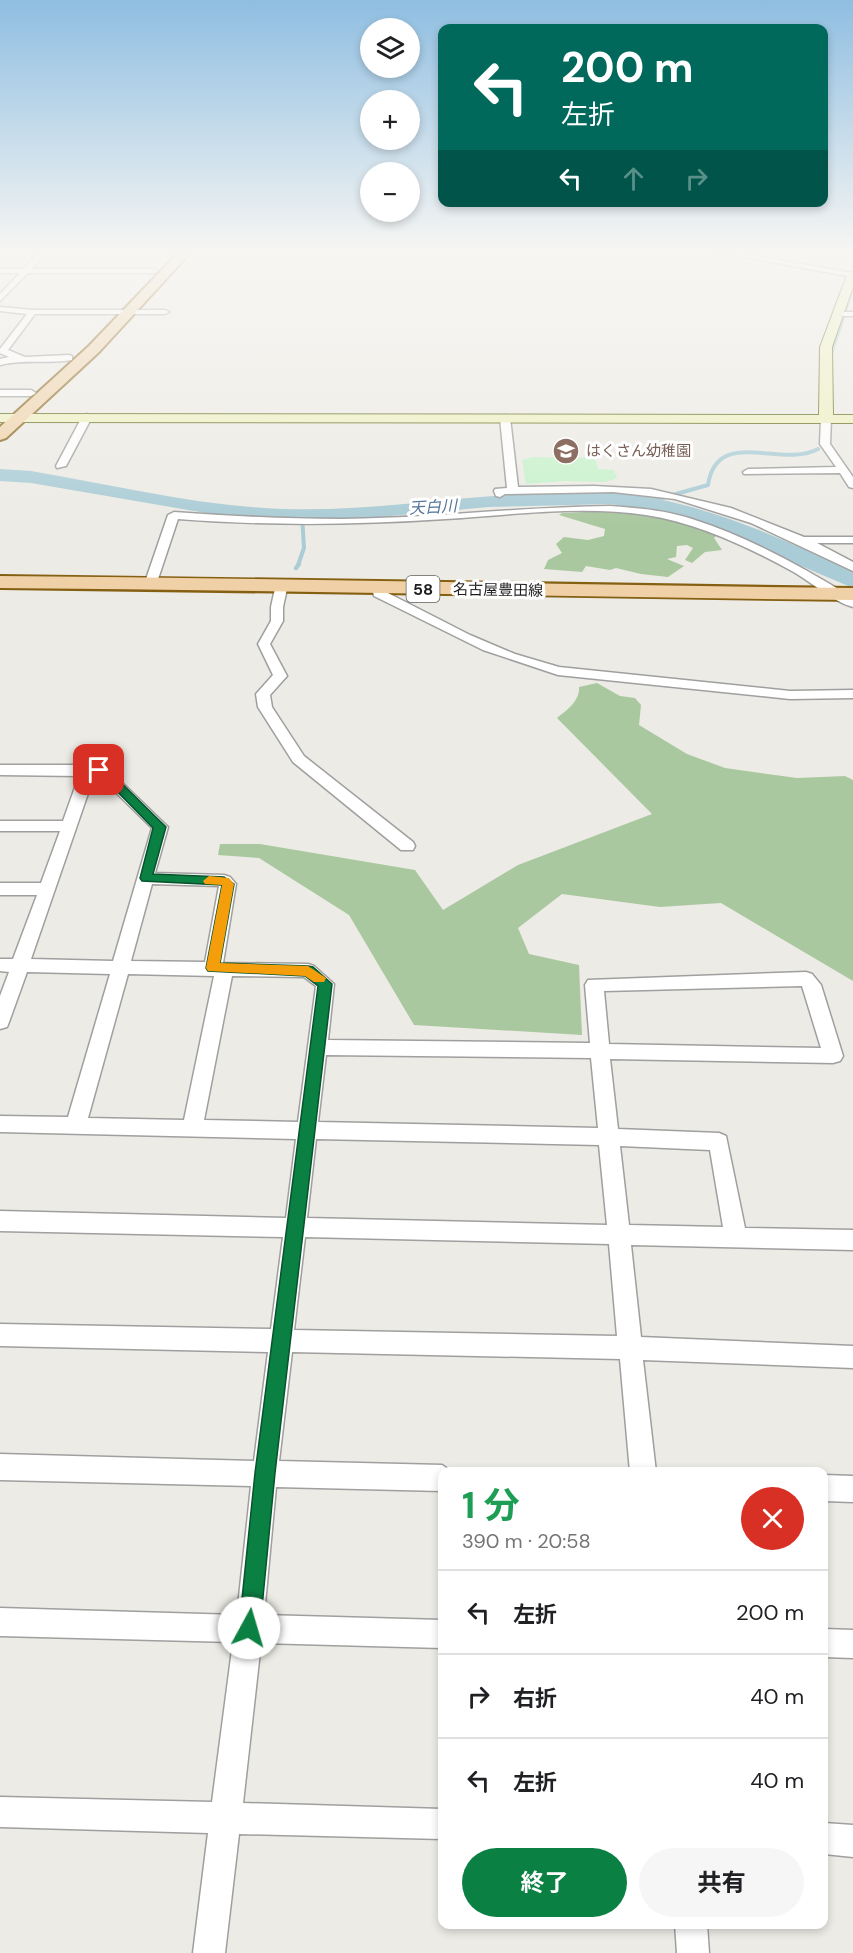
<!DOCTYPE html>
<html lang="ja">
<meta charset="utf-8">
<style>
body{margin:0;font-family:"DM Sans","Noto Sans JP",sans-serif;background:#f6f6f6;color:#202124;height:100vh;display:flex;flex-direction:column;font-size:22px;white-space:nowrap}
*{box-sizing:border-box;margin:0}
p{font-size:20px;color:#757577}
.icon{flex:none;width:33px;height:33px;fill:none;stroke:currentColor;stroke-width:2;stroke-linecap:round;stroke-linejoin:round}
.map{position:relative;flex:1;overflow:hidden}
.panel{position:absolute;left:438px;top:1467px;width:390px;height:462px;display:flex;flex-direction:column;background:#fff;border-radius:12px;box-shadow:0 3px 9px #0003}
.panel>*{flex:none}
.hud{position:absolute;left:438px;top:24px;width:390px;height:183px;border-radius:12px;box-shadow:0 3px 9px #0003;background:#00695c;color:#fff;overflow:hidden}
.fabs{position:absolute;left:360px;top:18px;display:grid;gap:12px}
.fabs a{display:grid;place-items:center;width:60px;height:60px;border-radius:50%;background:#fff;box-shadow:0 3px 9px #0003;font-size:30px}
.pin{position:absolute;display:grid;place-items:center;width:51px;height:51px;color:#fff;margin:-26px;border-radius:12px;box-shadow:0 3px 9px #0006}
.me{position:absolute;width:66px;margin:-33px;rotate:6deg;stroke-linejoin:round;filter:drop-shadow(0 0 4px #0008)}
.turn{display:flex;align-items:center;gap:21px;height:126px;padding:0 24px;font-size:27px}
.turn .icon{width:78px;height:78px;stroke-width:2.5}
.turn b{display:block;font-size:42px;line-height:51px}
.lanes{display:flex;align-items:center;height:57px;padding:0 24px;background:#0003;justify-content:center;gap:30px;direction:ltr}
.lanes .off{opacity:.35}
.round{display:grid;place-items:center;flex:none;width:63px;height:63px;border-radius:32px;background:#f6f6f6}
.headline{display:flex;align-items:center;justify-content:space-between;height:102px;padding:0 24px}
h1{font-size:36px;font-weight:700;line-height:45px;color:#1e9e55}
.button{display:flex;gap:12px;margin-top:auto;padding:12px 24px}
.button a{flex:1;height:69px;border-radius:36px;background:#0b8043;color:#fff;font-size:24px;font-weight:700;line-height:69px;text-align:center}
.button a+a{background:#f6f6f6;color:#202124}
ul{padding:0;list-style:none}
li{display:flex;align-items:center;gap:18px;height:84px;padding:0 24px;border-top:2px solid #e0e0e0}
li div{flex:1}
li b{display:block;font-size:22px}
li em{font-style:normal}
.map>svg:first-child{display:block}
</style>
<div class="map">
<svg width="853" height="1953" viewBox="0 0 853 1953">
<rect width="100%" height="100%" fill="#edebe5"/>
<g fill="#aac89f">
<polygon points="609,511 647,513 719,533 714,538 722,550 705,552 692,563 685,560 693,548 687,545 677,546 676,557 667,559 684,566 668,577 641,574 616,568 610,570 586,566 582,572 544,569 548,560 562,553 556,544 564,537 588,540 604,536 605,529 559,515 562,513"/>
<path d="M597,683L620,696L635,698L641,705L639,725L687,754L725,768L797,778L845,776L853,780V981L721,903L660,907L562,894L518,928L529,954L579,965L582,1035L414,1025L349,915L259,858L218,855L220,844H260L415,870L443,910L518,865L652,814L557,718C567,710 580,701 579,687Z"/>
</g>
<polygon fill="#c7f2cb" points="533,457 595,458 598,469 614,470 617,478 606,482 564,481 526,484 522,460"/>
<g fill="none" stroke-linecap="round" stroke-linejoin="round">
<g stroke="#aaccd6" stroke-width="3">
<polyline points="845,312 853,289"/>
<polyline points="831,355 844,316"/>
</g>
<g stroke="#aaccd6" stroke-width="4">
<path d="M644,503L708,485C717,426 781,469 818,449"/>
<polyline points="298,565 304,548 302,515"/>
</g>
<polyline stroke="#aaccd6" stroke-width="4.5" points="296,568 299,564"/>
<path fill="#aaccd6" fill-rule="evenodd" d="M0,469L31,471C114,485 198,506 282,509C371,512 460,495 549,493C570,493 592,490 613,492C697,500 778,536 853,572V588L718,531L673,516L612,504L489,507L334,521H282L229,517L31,483L0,481Z"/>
<defs>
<g id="street">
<polygon points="39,252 47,252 32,269 154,269 158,271 154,273 28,273 0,301 0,294 20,273 0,273 0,269 24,269"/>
<polygon points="716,252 732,252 853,273 853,277"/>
<path d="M0,307L33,310H165L169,312L165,314H35L8,350L25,357L69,355L72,356V360C48,364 23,359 0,365V359L9,357L0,353V349L27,314L0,311Z"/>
<rect x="837" y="312" width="16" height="4"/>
<polygon points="0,390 31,390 36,393 31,396 0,396"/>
<polygon points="87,414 92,417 66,466 57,468 56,466 82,417"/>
<polygon points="505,415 510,418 518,487 594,486 651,489 731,508 804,537 853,537 853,543 817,543 853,562 853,571 751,523 675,499 613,492 505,494 500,497 496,496 494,491 495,489 507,488 500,418"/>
<polygon points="826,415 831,418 830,444 853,477 853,488 849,487 840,473 744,474 743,472 748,469 836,467 820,444 821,418"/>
<path d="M610,506C637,508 665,510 692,519C749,537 802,567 853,598V607C833,602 809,580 790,570C746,546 697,523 646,515C581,505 512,515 446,519C356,525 269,526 178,519L157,582L151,586L145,582L168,515L174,512C230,516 286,519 342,519C431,518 521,507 610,506Z"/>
<polygon points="282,580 288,584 283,607 283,621 270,644 287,676 270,695 272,707 304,756 413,842 415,846 413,850 401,850 293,762 258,707 256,694 273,675 258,644 271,621 271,607 276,584"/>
<polygon points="378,584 382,585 384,591 470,635 515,654 559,667 790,691 853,690 853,698 790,699 558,675 483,650 374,596 372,588"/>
<path d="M0,765H89L108,769L168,827L155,873L224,875L230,877L236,884L223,963L308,964L314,966L334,984L328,1040L590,1043L585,985L588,980L806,972L812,974L821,985L843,1056L840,1061L833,1063L610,1059L618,1129L719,1133L726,1136L745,1228L853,1230V1250L631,1245L641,1337L853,1346V1368L643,1360L656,1472H630L620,1359L292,1352L279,1461L442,1465L452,1472H442V1491L276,1487L264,1615L442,1620V1648L261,1643L243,1803L442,1809V1839L239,1834L225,1953H193L208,1833L0,1827V1797L212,1802L233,1642L0,1636V1608L237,1615L251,1486L0,1480V1454L254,1461L268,1352L0,1346V1324L271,1329L283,1237L0,1231V1211L286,1218L296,1139L0,1132V1116L68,1117L110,974L27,972L9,1022L7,1027L0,1029V996L9,972L0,971V959H13L37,895H0V883H41L60,831H0V821H63L79,776L0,775ZM94,776H99L152,828L113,961L31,959ZM152,884L219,886L205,962L131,961ZM128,974L214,976L184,1120L88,1118ZM232,976L304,977L316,986L298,1122L204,1120ZM802,986L821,1048L609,1044L604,991ZM326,1055L591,1058L598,1128L318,1122ZM316,1139L599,1145L607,1225L307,1218ZM620,1146L710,1150L723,1227L629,1225ZM305,1237L609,1244L617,1336L294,1330Z"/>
<polygon points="824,1475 853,1476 853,1502 824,1501"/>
<polygon points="824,1629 853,1630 853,1658 824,1657"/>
<polygon points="824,1823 853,1825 853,1857 824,1854"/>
<polygon points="675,1924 707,1924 709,1953 677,1953"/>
</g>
<polygon id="secondary" points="853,272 853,287 832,347 833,415 853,415 853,423 0,422 0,414 819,415 820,347 847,275"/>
<g id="primary">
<polygon points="179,252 191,252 99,352 6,438 0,440 0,427 89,346"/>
<path d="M0,576C284,578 569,585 853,588V600C569,597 284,590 0,588Z"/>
</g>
</defs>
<use href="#street" stroke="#9f9f9f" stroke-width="3"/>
<use href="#secondary" stroke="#5e6712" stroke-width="2"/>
<use href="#primary" stroke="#856012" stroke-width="4"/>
<use href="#street" fill="#fff" fill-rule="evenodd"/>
<use href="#secondary" fill="#eff1bf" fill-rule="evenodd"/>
<use href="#primary" fill="#f0d1a7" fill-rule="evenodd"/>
</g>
<linearGradient id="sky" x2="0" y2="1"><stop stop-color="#8fbee1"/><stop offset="0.48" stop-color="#f7f6f3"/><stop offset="1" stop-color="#f7f6f3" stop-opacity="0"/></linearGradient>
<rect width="853" height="525" fill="url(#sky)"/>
<polygon fill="#0b8043" stroke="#07532c" stroke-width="1.5" points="99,767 107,769 166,827 153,874 224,877 234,884 220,963 308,966 313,967 332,984 275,1473 260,1628 257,1636 249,1639 242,1636 239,1628 255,1473 318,986 305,976 208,971 206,968 222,885 142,881 140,878 153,828 100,774 95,773 95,768"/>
<polygon fill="#f59e0b" points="209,876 229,878 234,884 220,963 308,966 326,978 324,982 314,982 305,976 208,971 206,968 222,885 205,884 203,881"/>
<defs>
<symbol id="school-disc" viewBox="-11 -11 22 22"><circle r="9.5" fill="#8d6e63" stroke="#fff"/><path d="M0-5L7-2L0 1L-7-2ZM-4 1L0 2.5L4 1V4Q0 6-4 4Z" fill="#fff"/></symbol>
</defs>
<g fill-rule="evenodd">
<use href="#school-disc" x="551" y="436" width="30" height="30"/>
</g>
<g text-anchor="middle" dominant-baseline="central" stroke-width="6" stroke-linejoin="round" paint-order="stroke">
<g font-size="15" fill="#785e54" stroke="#fff" text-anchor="start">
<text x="586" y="451">はくさん幼稚園</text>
</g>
<g font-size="15" fill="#1e1e1e" stroke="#fff">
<text transform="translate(498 590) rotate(1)">名古屋豊田線</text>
</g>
<g font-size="16" font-style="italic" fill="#53769a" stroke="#fff">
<text transform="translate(433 507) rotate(-3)">天白川</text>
</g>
<rect fill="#fff" stroke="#626262" stroke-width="1.5" x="406.5" y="576" width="33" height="26" rx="4.5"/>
<g font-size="16" font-weight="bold" fill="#1e1e1e">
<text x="423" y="589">58</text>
</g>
</g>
</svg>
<div class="fabs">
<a><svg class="icon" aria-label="layers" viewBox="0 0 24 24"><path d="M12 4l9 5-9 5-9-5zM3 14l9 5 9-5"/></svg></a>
<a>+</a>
<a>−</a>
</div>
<div class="pin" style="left:99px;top:770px;background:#d93025"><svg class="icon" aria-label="arrive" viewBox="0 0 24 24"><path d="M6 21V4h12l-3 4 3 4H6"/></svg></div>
<svg class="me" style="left:249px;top:1628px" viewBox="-20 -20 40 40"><circle r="19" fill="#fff"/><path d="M0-13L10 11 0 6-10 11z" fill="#0b8043"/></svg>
<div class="hud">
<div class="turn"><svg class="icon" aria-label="left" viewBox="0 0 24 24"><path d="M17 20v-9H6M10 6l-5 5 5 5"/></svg><div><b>200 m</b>左折</div></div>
<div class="lanes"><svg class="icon" aria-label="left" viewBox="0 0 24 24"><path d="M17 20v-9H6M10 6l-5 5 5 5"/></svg><svg class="icon off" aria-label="ahead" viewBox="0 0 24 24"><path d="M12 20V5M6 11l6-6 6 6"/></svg><svg class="icon off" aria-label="right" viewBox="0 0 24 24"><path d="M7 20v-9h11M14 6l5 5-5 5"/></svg></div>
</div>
<section class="panel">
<div class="headline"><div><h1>1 分</h1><p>390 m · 20:58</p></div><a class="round" style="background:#d93025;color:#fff"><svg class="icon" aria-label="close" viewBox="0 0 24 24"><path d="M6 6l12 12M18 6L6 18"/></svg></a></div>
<ul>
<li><svg class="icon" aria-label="left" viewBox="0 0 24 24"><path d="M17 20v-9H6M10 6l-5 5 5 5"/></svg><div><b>左折</b></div><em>200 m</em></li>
<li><svg class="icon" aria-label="right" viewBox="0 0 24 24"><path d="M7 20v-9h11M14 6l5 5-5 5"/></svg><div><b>右折</b></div><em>40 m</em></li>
<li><svg class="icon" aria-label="left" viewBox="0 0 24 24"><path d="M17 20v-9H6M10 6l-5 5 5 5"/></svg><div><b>左折</b></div><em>40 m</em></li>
</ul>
<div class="button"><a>終了</a><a>共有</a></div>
</section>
</div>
